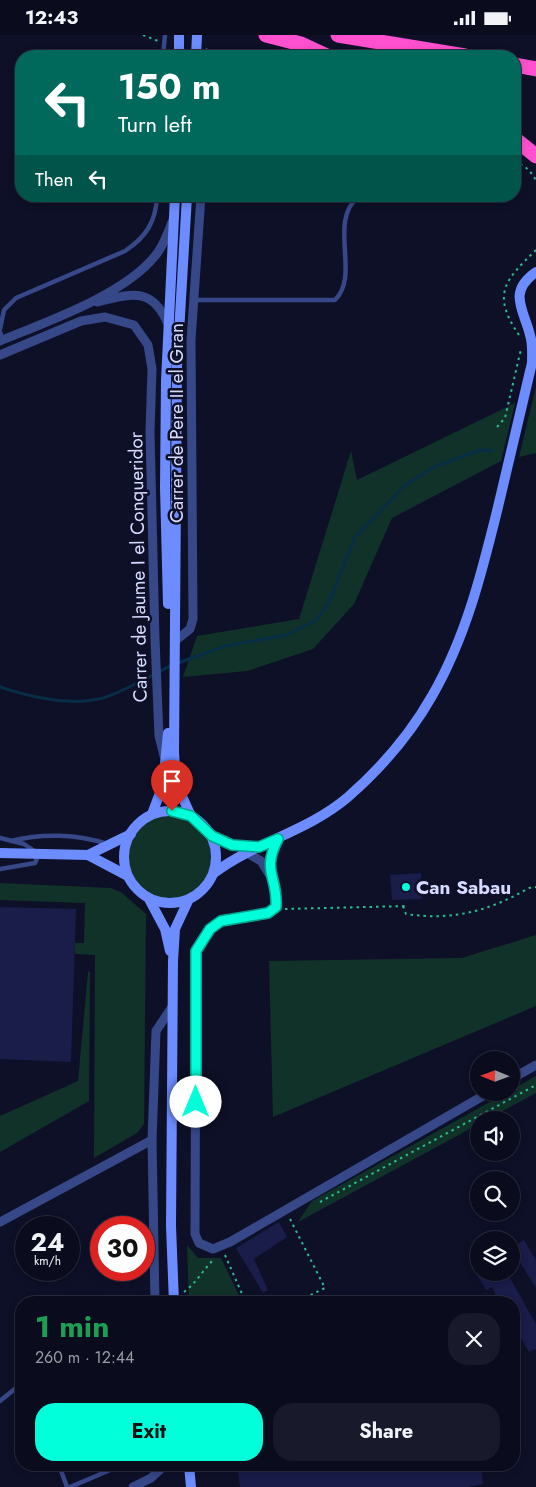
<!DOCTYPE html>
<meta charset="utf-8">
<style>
body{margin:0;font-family:Jost,sans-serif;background:#181a2b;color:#f1f3f6;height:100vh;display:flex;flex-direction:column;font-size:19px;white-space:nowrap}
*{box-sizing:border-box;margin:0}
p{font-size:16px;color:#999ba4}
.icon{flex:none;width:28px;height:28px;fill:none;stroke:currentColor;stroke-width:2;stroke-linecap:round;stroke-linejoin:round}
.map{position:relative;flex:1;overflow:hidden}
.side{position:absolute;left:15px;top:1261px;width:505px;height:175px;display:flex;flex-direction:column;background:#0a0c1e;border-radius:20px;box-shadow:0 2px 8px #0003,0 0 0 1px #2a2c3c}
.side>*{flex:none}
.guide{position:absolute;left:15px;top:15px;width:506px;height:152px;border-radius:20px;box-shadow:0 2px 8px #0003,0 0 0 1px #2a2c3c;background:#00695c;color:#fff;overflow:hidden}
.needle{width:32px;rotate:271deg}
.tools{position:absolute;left:470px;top:1016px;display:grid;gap:10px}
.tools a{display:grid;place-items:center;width:50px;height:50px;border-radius:50%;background:#0a0c1e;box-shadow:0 2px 8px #0003,0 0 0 1px #2a2c3c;font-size:25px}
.speed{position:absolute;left:15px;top:1181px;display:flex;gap:10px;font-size:25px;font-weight:700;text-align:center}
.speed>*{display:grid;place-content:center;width:65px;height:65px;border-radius:50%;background:#0a0c1e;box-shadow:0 2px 8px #0003,0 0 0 1px #2a2c3c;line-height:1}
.speed small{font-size:12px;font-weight:400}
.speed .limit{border:8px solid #d22;background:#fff;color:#111}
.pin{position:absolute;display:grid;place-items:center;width:42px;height:42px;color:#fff;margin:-51px -21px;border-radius:50% 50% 50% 0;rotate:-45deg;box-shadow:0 0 5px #0007}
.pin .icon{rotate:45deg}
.me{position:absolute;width:55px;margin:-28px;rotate:0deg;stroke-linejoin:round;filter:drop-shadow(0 0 4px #0008)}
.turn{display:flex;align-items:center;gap:18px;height:105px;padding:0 20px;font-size:22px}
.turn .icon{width:65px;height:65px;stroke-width:2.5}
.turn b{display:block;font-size:35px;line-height:42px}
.then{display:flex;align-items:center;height:48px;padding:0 20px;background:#0003;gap:10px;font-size:19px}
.round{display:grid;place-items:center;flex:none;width:52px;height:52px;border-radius:20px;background:#181a2b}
.headline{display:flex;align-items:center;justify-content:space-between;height:85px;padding:0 20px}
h1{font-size:30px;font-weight:700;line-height:38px;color:#1e9e55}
.button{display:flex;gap:10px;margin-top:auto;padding:10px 20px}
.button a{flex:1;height:58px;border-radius:20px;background:#01ffda;color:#111;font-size:20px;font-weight:700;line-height:58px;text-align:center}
.button a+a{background:#181a2b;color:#f1f3f6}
.status{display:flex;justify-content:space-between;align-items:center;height:35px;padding:0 25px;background:#0a0c1e;direction:ltr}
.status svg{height:14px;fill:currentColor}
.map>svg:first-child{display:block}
</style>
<div class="status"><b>12:43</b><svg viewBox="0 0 49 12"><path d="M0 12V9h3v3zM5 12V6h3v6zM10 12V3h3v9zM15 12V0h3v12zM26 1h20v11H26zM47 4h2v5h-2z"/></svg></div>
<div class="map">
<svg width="536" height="1452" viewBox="0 0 536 1452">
<rect width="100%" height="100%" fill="#0e1028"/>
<g fill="#113229">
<polygon points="536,352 536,418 519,422"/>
<polygon points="515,368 501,426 392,483 354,569 313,614 247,636 183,642 197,601 299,584 351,416 357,445"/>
<circle cx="170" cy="822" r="46"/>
<polygon points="0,848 111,853 122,858 146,879 144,1089 137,1098 94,1123 95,920 75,919 75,908 84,908 85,868 0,865"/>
<polygon points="536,900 536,971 273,1082 269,926 462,923"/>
<polygon points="90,936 89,1066 0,1117 0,1081 78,1046 88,937"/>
<polygon points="536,1041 536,1058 486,1085 479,1085 479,1089 298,1187 312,1166 506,1058 511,1058 511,1055"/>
<polygon points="187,1210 198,1223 221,1223 242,1267 189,1267"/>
</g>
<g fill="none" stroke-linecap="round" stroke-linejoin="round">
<g stroke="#082e47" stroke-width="3">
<polyline points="178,628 225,611 287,600 317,585 330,565 355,502 405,450 434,432 480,415 492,416"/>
<path d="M0,652C30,662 67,671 99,664C116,661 154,639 172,630"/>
</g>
</g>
<g fill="#1a1c49">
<polygon points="421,838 422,864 392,865 390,840"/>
<polygon points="0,872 76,874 71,1027 0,1024"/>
<polygon points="279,1187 287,1202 254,1224 268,1255 263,1258 236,1213"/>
<polygon points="524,1205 536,1225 536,1253 511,1213"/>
<polygon points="476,1238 507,1238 536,1289 536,1314 529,1317 514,1291 514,1268 500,1268 492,1252 486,1255"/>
<polygon points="237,1430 407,1430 407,1433 426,1430 481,1430 483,1449 468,1452 240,1452"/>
</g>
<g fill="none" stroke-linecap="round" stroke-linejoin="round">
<g stroke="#2abe91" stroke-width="2" stroke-dasharray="2.5 4" stroke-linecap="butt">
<polyline points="143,0 158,6"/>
<polyline points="206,14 216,21"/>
<polyline points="515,125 529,135 536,145"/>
<path d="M519,300C491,259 505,245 536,215"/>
<polyline points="497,392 505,383 521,314"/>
<path d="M403,871L406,879C453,886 489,876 529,853L536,852"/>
<polyline points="285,874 408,871"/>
<polyline points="320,1167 536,1050"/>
<polyline points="290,1184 325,1253 294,1268"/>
<polyline points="225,1220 246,1268"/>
<path d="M184,1257C196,1248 204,1234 214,1224"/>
</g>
<g stroke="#374889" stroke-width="4.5">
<polyline points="163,21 165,0"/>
<path d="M193,265H335C361,240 327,186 359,161"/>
<path d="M0,294L4,275L16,263L125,216C146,202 156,187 157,161"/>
<polyline points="0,297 3,305"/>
<polyline points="0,803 24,809 39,819 35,828 0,834"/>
<path d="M11,806C42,798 78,799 107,809"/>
<polyline points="0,1366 21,1349"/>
<polyline points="59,1430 67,1452"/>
<polyline points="70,1452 122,1430"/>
</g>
<g stroke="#374889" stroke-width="9">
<path d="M97,267C131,259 152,251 168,289"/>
<path d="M0,306C46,287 124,260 155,221C163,212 168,198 172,187"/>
<polyline points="0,320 81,286 105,282 134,290 148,310 152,334 150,397 155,604 159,701 164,721"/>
<polyline points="175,606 190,594 193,584 191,305 201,161"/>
<path d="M278,805C261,837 278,841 275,872C244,896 221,865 196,916L195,1199L199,1208L213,1214L230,1207L488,1058"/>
<polyline points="247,818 261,826 269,839"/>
<polyline points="511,1044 536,1030"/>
<polyline points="0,1187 152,1105"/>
<polyline points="155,1268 152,1105 156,996 172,972"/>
<polyline points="133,1452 151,1443 165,1430"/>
</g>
<g stroke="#6c8cff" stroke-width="10">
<polyline points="179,21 179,0"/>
<polyline points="196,21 197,0"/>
<polyline points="187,161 177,332 174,717 176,748 191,781"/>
<polyline points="168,569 165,452 166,346 175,161"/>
<circle cx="170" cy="822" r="46"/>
<polyline points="152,779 163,750 168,698"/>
<polyline points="211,801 232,810 258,812"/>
<polyline points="0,818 88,820 126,840"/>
<polyline points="88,820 131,799"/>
<path d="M214,838C255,807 307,797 348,762C380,734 411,698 432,661C466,602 482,537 498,472C509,424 521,376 532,328C532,319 533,309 530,300C524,275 507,257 536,237"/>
<polyline points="149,864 165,894 170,916"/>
<polyline points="174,1268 171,1191 173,926 175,894 188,866"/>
<polyline points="189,1430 191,1452"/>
</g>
<g stroke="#ff50cf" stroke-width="15">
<polyline points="266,0 301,9 327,21"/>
<polyline points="338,0 465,21"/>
<polyline points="515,30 536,34"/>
<polyline points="515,104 536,121"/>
</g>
</g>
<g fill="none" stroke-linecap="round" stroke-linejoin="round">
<defs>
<path id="route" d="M172,776L191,781L212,801L232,810L259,812L278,804C261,837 278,841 276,872L268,878L221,886L210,894L196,916V1067"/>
</defs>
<use href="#route" stroke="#01a68e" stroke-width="12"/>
<use href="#route" stroke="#01ffda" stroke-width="9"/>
</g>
<circle fill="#01ffda" stroke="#0e1028" stroke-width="2" cx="406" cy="852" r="5"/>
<g text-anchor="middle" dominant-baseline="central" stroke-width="5" stroke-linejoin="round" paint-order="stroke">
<g font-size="19" fill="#d5daff" stroke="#0e1028">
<text transform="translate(176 388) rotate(-90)">Carrer de Pere II el Gran</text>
<text transform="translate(138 532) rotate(-91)">Carrer de Jaume I el Conqueridor</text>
</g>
<g font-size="19" font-weight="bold" fill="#d5daff" stroke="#0e1028" text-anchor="start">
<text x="416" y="852">Can Sabau</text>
</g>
</g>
</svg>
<div class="tools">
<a><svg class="needle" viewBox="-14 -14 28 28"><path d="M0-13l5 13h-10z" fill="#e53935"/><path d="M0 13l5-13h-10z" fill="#999ba4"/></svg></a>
<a><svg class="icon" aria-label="sound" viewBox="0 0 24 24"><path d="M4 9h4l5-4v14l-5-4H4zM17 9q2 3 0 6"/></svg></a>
<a><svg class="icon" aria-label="search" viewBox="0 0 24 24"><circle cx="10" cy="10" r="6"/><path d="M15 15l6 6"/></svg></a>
<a><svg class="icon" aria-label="layers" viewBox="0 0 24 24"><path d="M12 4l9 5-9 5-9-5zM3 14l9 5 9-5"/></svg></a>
</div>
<div class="speed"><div>24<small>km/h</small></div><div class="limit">30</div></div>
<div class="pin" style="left:172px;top:776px;background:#d93025"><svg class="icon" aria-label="arrive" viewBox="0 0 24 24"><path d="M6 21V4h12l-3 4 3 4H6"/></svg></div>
<svg class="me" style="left:196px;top:1067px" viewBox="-20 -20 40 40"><circle r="19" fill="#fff"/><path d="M0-13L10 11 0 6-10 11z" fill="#01ffda"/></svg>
<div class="guide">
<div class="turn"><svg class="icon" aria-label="left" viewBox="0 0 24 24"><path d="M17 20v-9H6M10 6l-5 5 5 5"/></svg><div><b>150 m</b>Turn left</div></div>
<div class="then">Then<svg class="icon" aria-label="left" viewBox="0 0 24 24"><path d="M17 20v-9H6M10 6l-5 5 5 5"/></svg></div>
</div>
<section class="side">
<div class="headline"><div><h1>1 min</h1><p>260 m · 12:44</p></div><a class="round"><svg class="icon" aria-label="close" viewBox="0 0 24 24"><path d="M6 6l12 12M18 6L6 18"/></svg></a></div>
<div class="button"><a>Exit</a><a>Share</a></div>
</section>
</div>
